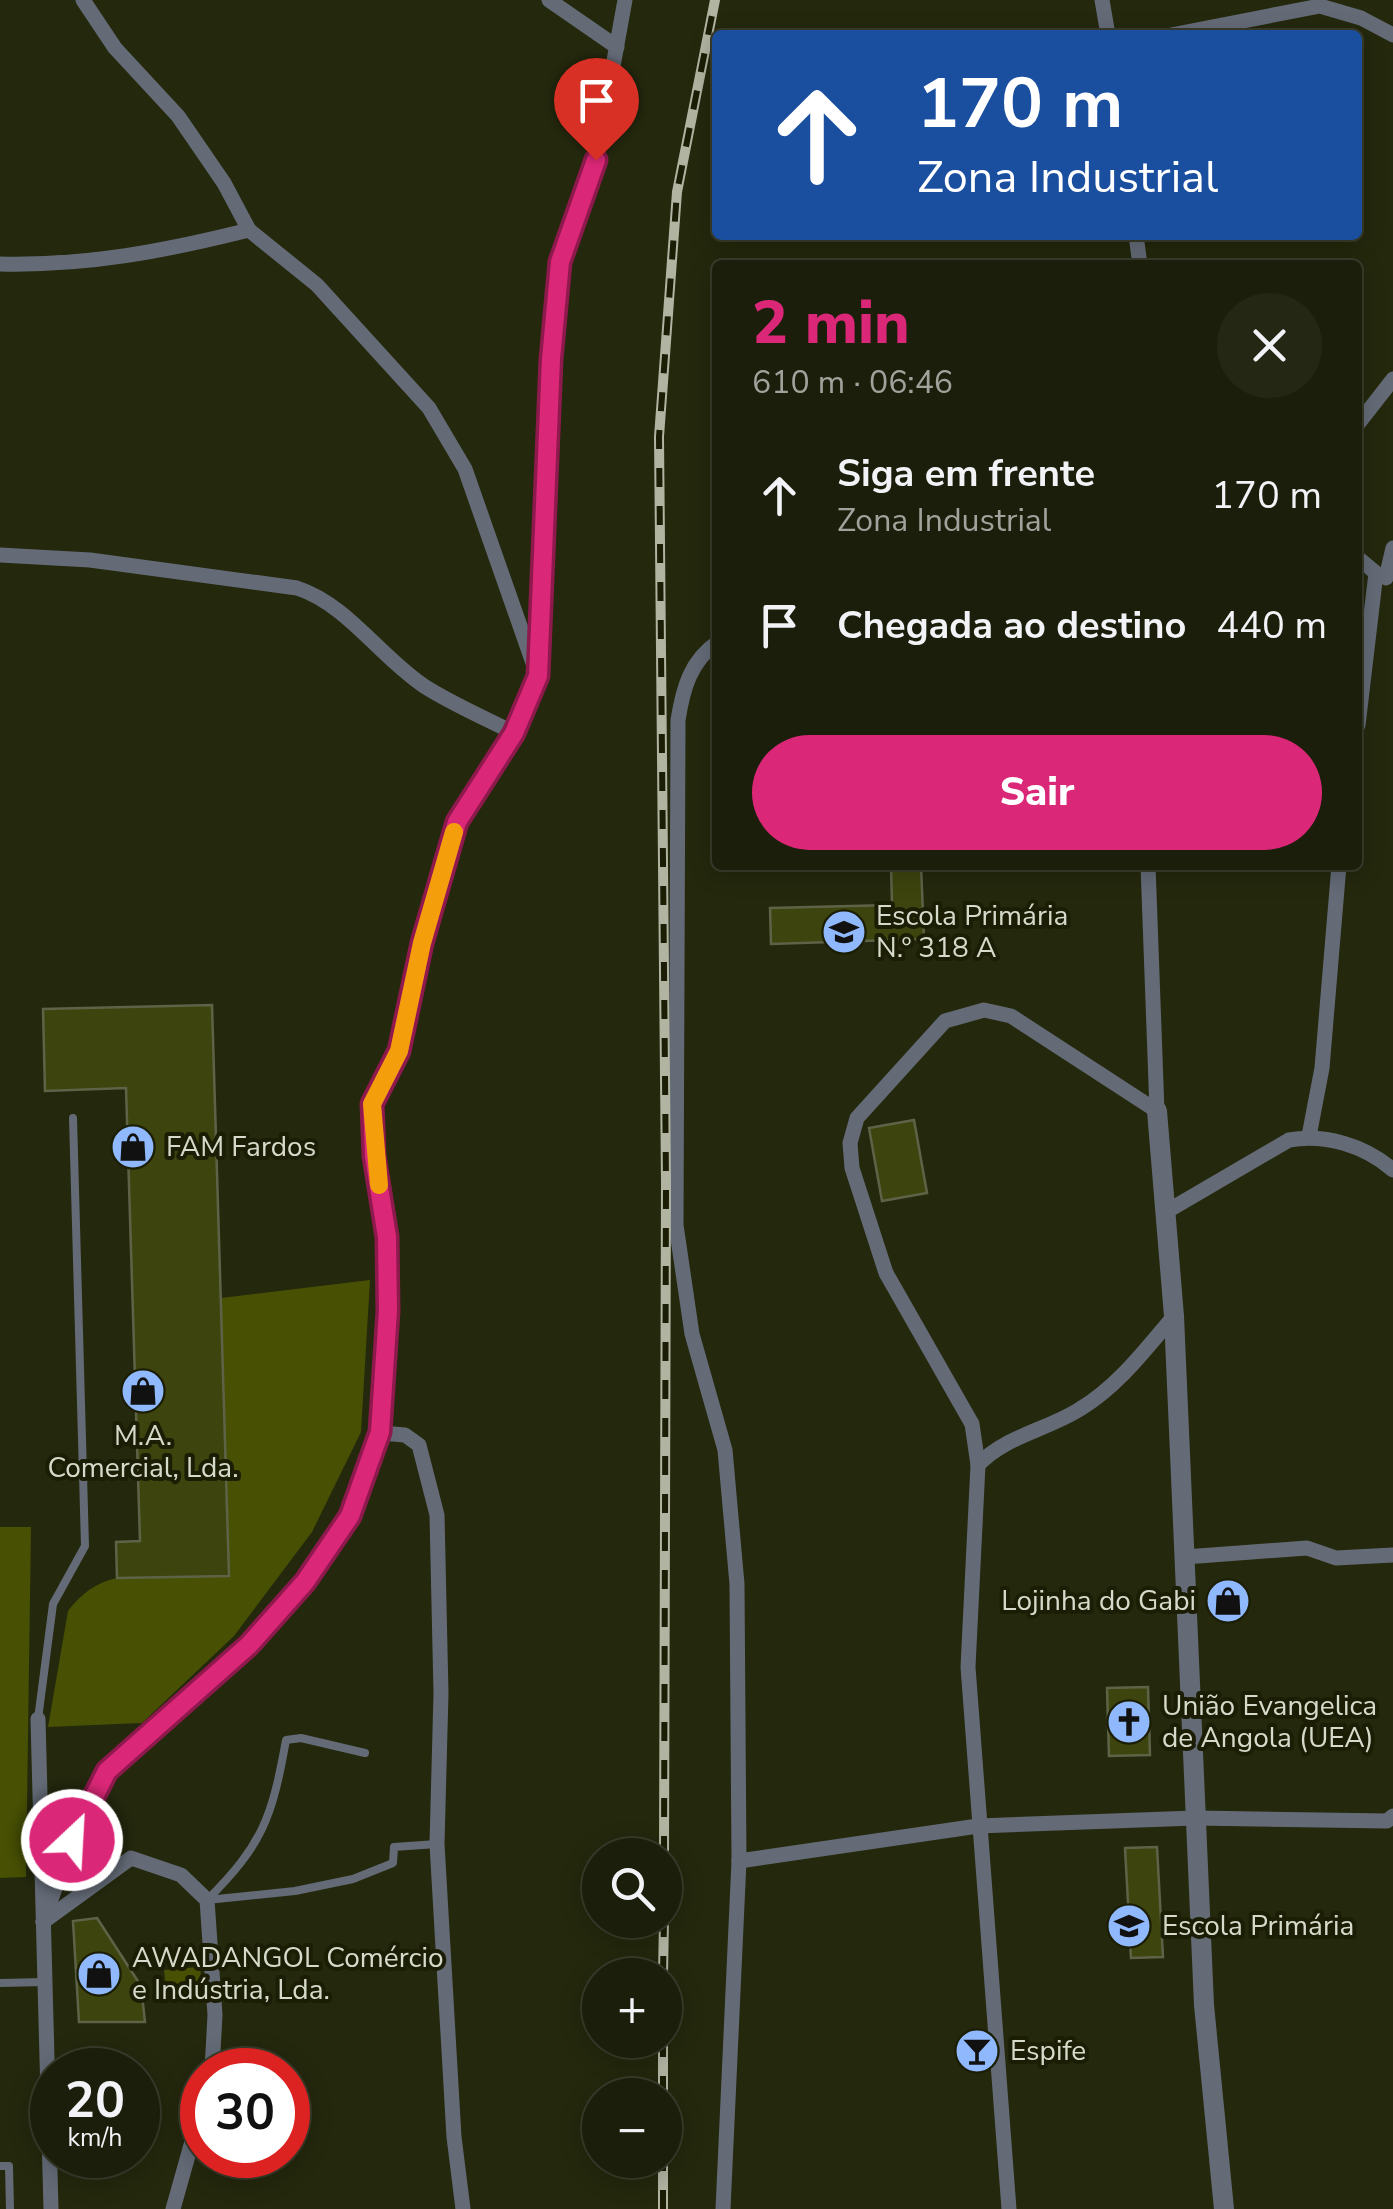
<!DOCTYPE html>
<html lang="pt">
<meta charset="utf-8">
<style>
body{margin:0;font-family:"Nunito Sans",sans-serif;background:#242713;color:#f1f3f6;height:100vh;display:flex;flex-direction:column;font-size:38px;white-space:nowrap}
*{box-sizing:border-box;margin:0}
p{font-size:32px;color:#a0a29c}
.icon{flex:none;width:55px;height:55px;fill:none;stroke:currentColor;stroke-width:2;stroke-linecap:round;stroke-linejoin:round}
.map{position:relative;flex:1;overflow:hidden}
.drawer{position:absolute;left:712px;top:260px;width:650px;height:610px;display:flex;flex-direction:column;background:#1b1e0a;border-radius:10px;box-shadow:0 5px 25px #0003,0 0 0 2px #393c2b}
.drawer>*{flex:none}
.guide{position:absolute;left:712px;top:30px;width:650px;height:210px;border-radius:10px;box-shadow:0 5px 25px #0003,0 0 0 2px #393c2b;background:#1a4fa0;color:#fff;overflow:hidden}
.controls{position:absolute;left:582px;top:1838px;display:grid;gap:20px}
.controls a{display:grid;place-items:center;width:100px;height:100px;border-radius:50%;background:#1b1e0a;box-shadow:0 5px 25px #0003,0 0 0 2px #393c2b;font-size:50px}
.speed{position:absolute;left:30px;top:2048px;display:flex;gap:20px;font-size:50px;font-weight:700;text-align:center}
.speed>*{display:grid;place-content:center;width:130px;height:130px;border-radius:50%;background:#1b1e0a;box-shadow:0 5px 25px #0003,0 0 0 2px #393c2b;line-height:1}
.speed small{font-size:25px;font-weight:400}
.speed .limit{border:15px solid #d22;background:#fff;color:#111}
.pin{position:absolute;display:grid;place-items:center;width:85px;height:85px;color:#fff;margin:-102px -42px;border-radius:50% 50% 50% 0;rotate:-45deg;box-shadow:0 0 10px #0007}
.pin .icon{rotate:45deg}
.me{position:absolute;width:110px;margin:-55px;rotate:25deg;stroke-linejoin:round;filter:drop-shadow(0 0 8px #0008)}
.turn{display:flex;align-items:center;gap:35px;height:210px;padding:0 40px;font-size:45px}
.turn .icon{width:130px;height:130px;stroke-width:2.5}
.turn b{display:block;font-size:70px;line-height:85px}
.round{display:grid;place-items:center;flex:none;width:105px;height:105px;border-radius:52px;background:#242713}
.head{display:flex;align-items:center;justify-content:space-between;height:170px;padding:0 40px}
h1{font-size:60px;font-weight:800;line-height:75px;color:#db2777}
.action{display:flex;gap:20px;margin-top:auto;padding:20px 40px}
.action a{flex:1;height:115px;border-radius:60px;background:#db2777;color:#fff;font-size:40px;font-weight:800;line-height:115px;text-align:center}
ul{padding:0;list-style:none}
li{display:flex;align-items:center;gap:30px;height:130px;padding:0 40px}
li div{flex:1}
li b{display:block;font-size:38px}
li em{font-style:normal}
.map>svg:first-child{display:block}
</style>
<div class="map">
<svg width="1393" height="2209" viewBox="0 0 1393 2209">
<rect width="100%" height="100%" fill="#24280d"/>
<g fill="#475003">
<path d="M370,1280L361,1432L312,1532L234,1636L142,1723L48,1727L68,1611C82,1593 95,1583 117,1578L229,1575L221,1298Z"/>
<polygon points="0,1527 31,1527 26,1877 0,1878"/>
<polygon points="200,1967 203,1996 167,1999 164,1970"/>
</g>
<g fill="#3d440e" stroke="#5e6347" stroke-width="2.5">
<polygon points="891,865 921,865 924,939 771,944 770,908 892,905"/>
<polygon points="212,1005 229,1576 117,1578 116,1542 140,1541 126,1088 45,1091 43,1009"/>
<polygon points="914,1120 927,1193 882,1201 869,1128"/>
<polygon points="1148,1687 1150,1755 1109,1756 1107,1688"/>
<polygon points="1157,1847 1163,1957 1131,1958 1125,1848"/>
<polygon points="97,1918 141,1986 145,2022 79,2022 73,1921"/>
</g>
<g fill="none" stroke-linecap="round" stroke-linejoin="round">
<g stroke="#646b77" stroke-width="8">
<polyline points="38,1719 53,1604 85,1546 73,1118"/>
<path d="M365,1753L301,1738L286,1740C272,1818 263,1844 207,1900L295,1891L353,1879L393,1863L394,1847L437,1844"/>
<polyline points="0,1983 45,1982"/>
<polyline points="0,2166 9,2166 10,2209"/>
</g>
<g stroke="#646b77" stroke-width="15">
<polyline points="83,0 115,48 178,116 224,183 249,230 317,285 429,408 465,469 533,663"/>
<polyline points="549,0 617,47"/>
<polyline points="1102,0 1108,35"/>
<polyline points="1171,35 1320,6 1361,18 1393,35"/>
<polyline points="1136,235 1140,265"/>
<path d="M0,264C87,266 165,251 249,230"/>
<polyline points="1358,424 1393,379"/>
<path d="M0,555L90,560L297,588C348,605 379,656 424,686C452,704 485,718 514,733"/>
<polyline points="1358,558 1376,573 1358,725"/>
<polyline points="1386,578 1393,548"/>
<path d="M718,642C690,661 683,689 678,720L676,1225L692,1334L725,1450L737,1584L739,1861L723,2209"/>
<polyline points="1148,865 1157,1111"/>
<polyline points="1309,1136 1322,1068 1339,865"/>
<path d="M1164,1213L1289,1140C1326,1134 1364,1145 1393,1170"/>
<polyline points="381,1433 405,1435 419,1445 437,1515 441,1693 437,1844 454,2137 463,2209"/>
<path d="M978,1465C1005,1436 1047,1430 1080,1409C1118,1386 1145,1350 1174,1316"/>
<polyline points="1185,1557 1307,1548 1336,1558 1393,1555"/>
<polyline points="38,1719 51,2209"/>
<polyline points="739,1861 978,1826 1195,1818 1387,1821 1393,1816"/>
<polyline points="43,1922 82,1813 107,1771 249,1645 305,1582 350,1515 381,1433 388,1311 387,1237 374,1156 371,1104 399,1051 422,943 457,822 514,733 537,676 551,359 560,262 596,160 625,0"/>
<polyline points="43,1922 131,1858 181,1875 207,1900 215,2015 212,2070"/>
<polyline points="173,2209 202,2106"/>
<polyline points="1009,2209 968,1667 978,1465 972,1424 886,1273 852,1168 850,1143 857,1118 945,1021 984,1010 1011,1016 1157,1111"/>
</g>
<polyline stroke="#646b77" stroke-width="20" points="1157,1111 1174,1316 1204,2005 1224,2209"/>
<defs>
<g id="rail">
<polyline points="664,1855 666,1183 659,437 677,192 715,0"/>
<polyline points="663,1975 664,1920"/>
<polyline points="663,2095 663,2040"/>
<polyline points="663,2209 663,2160"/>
</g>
</defs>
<use href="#rail" stroke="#b0b4a1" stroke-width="10"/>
<use href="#rail" stroke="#1b1e04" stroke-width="6" stroke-dasharray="19" stroke-linecap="butt"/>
</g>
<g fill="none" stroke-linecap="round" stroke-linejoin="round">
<defs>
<polyline id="route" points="72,1840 107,1771 249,1645 305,1582 350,1516 380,1432 388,1311 387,1237 374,1156 372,1104 399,1051 422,943 457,822 514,733 538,676 551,359 560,262 596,160"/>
</defs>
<use href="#route" stroke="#8e194d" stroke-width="25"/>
<use href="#route" stroke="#db2777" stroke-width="18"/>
<polyline stroke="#f59e0b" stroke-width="18" points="379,1185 372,1104 399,1051 422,943 454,832"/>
</g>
<defs>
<symbol id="school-disc" viewBox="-11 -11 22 22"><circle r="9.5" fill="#8fb8fd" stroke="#1b1e04"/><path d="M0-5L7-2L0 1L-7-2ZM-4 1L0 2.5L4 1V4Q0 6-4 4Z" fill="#111"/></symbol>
<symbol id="shop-disc" viewBox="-11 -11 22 22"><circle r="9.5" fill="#8fb8fd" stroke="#1b1e04"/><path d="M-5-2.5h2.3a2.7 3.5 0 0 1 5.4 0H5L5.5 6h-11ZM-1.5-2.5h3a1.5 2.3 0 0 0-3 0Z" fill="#111"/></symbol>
<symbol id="church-disc" viewBox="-11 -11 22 22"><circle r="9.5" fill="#8fb8fd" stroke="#1b1e04"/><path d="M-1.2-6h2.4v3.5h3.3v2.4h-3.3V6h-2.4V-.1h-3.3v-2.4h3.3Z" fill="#111"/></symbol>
<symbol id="bar-disc" viewBox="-11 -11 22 22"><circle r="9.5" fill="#8fb8fd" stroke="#1b1e04"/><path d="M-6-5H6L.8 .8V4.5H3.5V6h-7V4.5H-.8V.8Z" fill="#111"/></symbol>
</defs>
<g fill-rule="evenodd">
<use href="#school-disc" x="819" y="907" width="50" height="50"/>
<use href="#shop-disc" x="108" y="1122" width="50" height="50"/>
<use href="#shop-disc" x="118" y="1366" width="50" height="50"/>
<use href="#shop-disc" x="1203" y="1576" width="50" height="50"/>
<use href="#church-disc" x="1104" y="1697" width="50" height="50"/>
<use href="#school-disc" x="1104" y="1901" width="50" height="50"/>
<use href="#shop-disc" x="74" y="1949" width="50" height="50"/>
<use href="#bar-disc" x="952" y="2026" width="50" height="50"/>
</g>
<g text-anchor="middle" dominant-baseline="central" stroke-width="8" stroke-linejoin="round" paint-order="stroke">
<g font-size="28" fill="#d6daca" stroke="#1b1e04" text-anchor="start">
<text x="876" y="916">Escola Primária<tspan x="876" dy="32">N.º 318 A</tspan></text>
<text x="166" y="1147">FAM Fardos</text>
<text x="143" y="1436" text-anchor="middle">M.A.<tspan x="143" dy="32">Comercial, Lda.</tspan></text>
<text x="1196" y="1601" text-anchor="end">Lojinha do Gabi</text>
<text x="1162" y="1706">União Evangelica<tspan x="1162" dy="32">de Angola (UEA)</tspan></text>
<text x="1162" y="1926">Escola Primária</text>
<text x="132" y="1958">AWADANGOL Comércio<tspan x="132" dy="32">e Indústria, Lda.</tspan></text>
<text x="1010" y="2051">Espife</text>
</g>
</g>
</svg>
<div class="controls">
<a><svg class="icon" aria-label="search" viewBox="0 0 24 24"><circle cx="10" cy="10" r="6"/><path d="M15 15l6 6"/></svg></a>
<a>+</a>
<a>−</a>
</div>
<div class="speed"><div>20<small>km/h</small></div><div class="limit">30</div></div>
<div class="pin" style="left:596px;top:160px;background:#d93025"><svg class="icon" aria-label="arrive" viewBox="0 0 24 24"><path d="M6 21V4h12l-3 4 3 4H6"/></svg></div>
<svg class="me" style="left:72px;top:1840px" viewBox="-20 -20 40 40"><circle r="17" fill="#db2777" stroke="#fff" stroke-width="3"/><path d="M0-11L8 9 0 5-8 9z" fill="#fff"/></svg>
<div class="guide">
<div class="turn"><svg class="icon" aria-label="ahead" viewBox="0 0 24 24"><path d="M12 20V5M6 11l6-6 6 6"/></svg><div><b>170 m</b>Zona Industrial</div></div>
</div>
<section class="drawer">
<div class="head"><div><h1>2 min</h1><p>610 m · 06:46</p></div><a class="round"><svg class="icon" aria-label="close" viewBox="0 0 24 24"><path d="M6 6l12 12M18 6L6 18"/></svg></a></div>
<ul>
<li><svg class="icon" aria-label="ahead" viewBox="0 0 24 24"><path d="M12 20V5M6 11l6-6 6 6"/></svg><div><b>Siga em frente</b><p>Zona Industrial</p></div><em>170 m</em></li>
<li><svg class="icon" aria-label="arrive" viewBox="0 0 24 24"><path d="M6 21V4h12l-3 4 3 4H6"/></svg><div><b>Chegada ao destino</b></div><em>440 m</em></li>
</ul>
<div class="action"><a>Sair</a></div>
</section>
</div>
